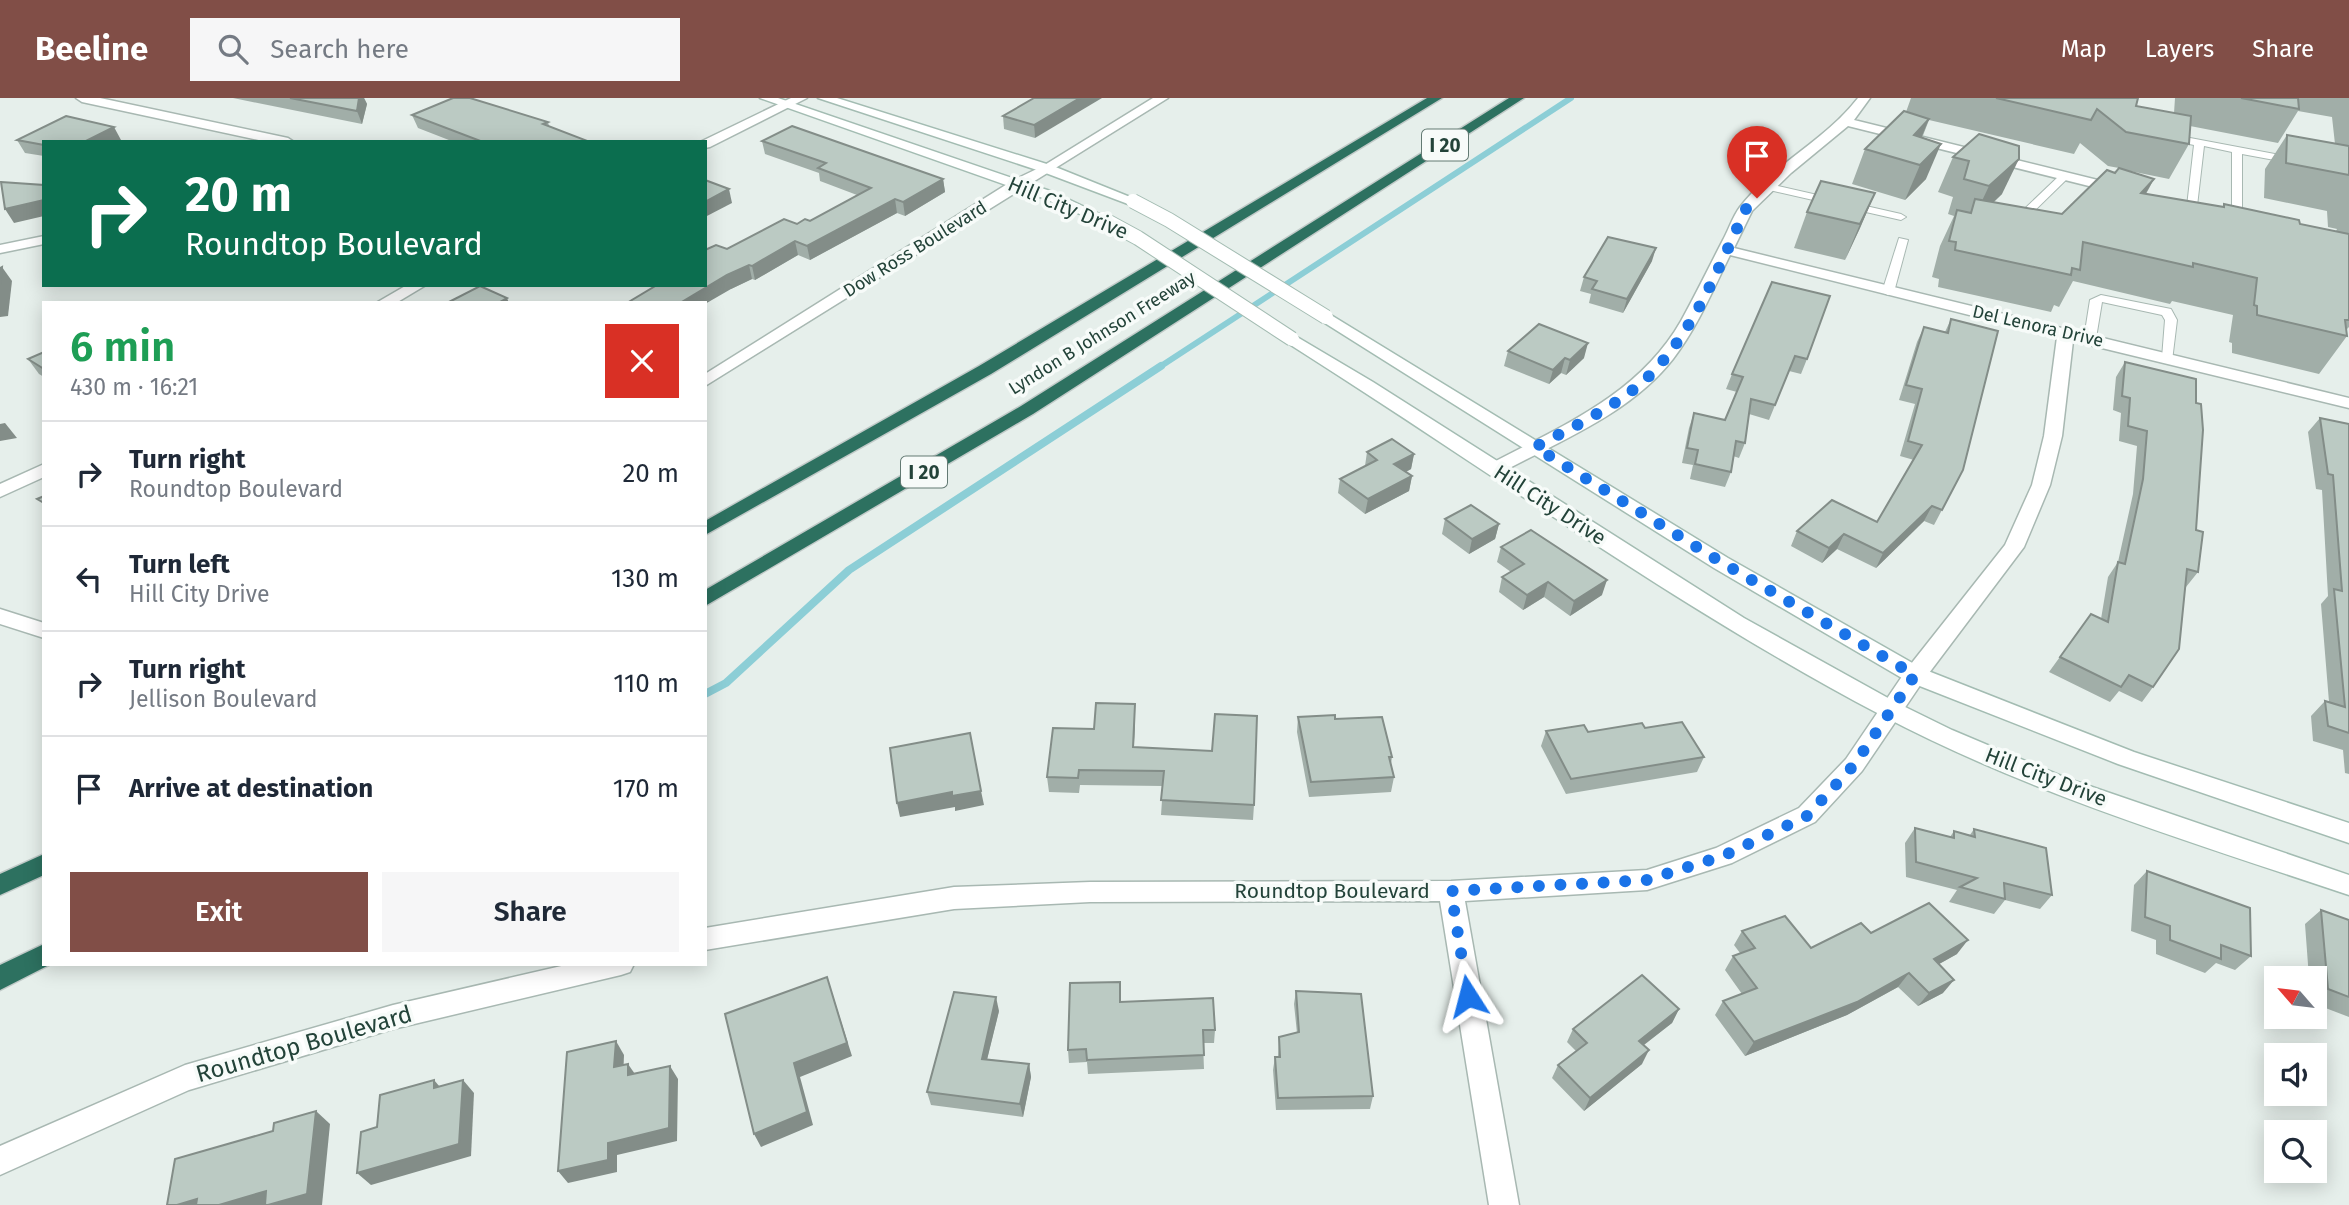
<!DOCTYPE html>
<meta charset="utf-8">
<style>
body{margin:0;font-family:"Fira Sans",sans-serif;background:#f6f6f7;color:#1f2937;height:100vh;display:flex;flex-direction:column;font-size:26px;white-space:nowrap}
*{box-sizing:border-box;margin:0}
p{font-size:23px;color:#747a83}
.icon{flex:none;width:38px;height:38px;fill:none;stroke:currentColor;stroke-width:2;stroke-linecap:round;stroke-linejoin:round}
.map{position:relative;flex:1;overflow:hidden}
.sheet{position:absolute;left:42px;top:203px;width:665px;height:665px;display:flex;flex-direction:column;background:#fff;border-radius:0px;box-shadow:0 4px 18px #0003}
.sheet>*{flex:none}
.guide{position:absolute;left:42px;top:42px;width:665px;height:147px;border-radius:0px;box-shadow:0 4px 18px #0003;background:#0b6e4f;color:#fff;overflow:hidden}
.needle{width:46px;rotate:298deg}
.buttons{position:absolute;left:2264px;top:868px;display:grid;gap:14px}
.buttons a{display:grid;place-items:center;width:63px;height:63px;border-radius:0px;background:#fff;box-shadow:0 4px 18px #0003;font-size:35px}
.pin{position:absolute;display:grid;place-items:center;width:60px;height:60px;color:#fff;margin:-72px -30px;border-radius:50% 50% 50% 0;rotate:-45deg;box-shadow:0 0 7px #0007}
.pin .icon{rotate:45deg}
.me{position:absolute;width:77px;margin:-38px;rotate:351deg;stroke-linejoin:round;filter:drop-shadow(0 0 5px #0008)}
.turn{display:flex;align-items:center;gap:24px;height:147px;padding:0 28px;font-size:32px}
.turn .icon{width:91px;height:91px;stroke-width:2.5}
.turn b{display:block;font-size:49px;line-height:60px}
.round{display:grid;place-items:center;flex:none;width:74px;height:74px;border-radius:0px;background:#f6f6f7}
.head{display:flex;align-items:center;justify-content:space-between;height:119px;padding:0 28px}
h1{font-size:42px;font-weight:600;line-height:52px;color:#1e9e55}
.primary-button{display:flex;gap:14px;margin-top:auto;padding:14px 28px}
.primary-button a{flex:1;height:80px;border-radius:0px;background:#814e47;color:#fff;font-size:28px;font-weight:600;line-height:80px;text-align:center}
.primary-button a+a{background:#f6f6f7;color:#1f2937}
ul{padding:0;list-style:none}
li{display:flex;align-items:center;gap:21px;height:105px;padding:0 28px;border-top:2px solid #e0e1e3}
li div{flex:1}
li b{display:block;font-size:26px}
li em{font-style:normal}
header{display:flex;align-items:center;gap:42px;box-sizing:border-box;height:98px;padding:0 35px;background:#814e47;color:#fff}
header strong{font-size:33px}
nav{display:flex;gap:38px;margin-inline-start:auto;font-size:24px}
.search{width:490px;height:63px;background:#f6f6f7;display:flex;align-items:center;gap:18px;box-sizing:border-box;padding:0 24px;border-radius:0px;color:#747a83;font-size:26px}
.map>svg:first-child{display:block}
</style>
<header>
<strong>Beeline</strong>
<div class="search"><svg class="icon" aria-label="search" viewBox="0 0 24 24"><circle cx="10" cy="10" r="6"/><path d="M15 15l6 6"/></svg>Search here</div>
<nav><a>Map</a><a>Layers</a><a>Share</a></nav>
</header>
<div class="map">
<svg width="2349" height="1107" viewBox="0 0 2349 1107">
<rect width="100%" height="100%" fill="#e6efeb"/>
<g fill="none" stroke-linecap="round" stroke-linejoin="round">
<polyline stroke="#8cced6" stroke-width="6" points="1158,270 1571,0"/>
<polyline stroke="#8cced6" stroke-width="8" points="705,596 726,585 849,472 1161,268"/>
<defs>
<g id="lane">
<polygon points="2169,36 2291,59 2296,62 2291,65 2242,56 2242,117 2237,120 2232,117 2232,54 2204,48 2197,108 2192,111 2187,108 2194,47 2166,41 2166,37"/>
<polygon points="2060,77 2069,79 2024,123 2016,123 2016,119"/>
<polygon points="1769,86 1901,116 1906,119 1901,122 1765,91 1765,87"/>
<polygon points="1899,140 1908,142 1894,194 1888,197 1882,194"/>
<polygon points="2101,197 2171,211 2177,222 2172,263 2168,264 2162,260 2165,222 2162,217 2102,204 2096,240 2090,244 2086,243 2084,240 2090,202"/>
</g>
<g id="street">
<polygon points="76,0 100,0 288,40 294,44 268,44 82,4"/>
<polygon points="791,0 807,0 710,49 705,50 705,44 700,44"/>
<polygon points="1153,0 1168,0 705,288 705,276 1012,83 1043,68"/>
<path d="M1858,0H1870L1854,22L2126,89L2128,92L2121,96L1848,28L1791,75L1752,113L1734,150L2349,300V310L2073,243L2062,338L2050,387L2024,449L1923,583L1862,673L1815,724L1732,765L1647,792L1465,803L1519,1107H1489L1440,803L1090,804L954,811L705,852V830L954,789L1090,784L1451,783L1647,772L1716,750L1799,710L1846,661L1907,571L2005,447L2032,387L2044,338L2057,239L1730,157C1713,192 1697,230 1673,261C1631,315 1560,343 1500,375L1494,377L1485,371L1488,367C1560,329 1639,297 1681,223C1696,196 1709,169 1723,142C1729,131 1733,118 1740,109C1773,66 1825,43 1858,0Z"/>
<polygon points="44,138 44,146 0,155 0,147"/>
<polygon points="407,187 426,187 396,205 376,205"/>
<polygon points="44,366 44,379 0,399 0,386"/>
<polygon points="0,511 44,525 44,540 0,526"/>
<polygon points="570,866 634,866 630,874 621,877 393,931 189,992 0,1077 0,1048 185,967 393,907"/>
</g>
<g id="secondary">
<polygon points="760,0 778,0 1053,94 1110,121 1108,124 1098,124 1043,100"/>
<polygon points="818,0 837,0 1053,68 1140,103 1138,106 1128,106 1043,74"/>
<polygon points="1326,214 1728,460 1923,571 2134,654 2349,725 2349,745 2118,666 1907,583 1714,470 1320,222 1318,219 1320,216"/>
<path d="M1292,236L1373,284L1744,520L1897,605L1952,632L2066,680L2349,777V797C2191,744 2029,695 1881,617C1674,508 1484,369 1286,244L1284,241Z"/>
</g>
<g id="highway">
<polygon points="1427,0 1442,0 991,276 705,437 705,423 979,268"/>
<polygon points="1509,0 1524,0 1033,316 705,508 705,492 1021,308"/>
<polygon points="44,756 44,777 0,797 0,776"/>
<polygon points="44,846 44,866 51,866 0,892 0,867"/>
</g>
</defs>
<use href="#lane" stroke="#a8b8b2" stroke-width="2"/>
<use href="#street" stroke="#a8b8b2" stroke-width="3"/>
<use href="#secondary" stroke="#a3bcb2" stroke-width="3"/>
<use href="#highway" stroke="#c1cac8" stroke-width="3"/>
<use href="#lane" fill="#fff" fill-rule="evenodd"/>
<use href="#street" fill="#fff" fill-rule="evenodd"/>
<use href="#secondary" fill="#fff" fill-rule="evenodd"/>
<use href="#highway" fill="#2d7160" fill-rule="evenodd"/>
<defs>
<g id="secondary-bridge">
<polyline points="1133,103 1169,122 1326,219"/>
<polyline points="1103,121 1138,140 1292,241"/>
</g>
</defs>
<use href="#secondary-bridge" stroke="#a3bcb2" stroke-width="16" stroke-linecap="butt"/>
<use href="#secondary-bridge" stroke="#fff" stroke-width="14"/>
</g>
<g fill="#a1aea8" fill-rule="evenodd">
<polygon points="233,0 364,0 367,6 362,26"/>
<polygon points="1034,0 1035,40 1004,31 1003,18"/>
<path d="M1911,0H2138L2136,8L2174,15L2175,0H2349V229L2346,232L2347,238L2319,276L2232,255V245L2229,244L2233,217L2172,203L2170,206L2073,183L2059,209L2054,207L2051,214L1938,189L1939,181L1932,179L1940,148L1954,118L1948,116L1953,99L1938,94L1953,59L1979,36L2002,96L1994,104L2062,116L2119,70L2108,68L2080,45L2074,56L1929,22L1922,40L1926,81L1905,102L1852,86L1865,51L1906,14ZM2298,13L2332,19L2335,46L2287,37L2265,71L2264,100L2327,113L2328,129L2337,131L2336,133L2300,126L2224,106L2222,109L2146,96L2154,81L2120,71L2169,81L2189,46L2190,28L2278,45Z"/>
<polygon points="412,17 548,24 549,28 586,44 454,44 418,30"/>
<polygon points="17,42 121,42 118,44 44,44 44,58 25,55"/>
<polygon points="762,43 943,81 945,94 905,118 897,115 810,162 798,157 755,182 752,181 731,191 727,151 797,126 810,123 857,97 820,83 819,75 765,56"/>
<polygon points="1875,95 1860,130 1845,162 1794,150 1807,114"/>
<polygon points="1652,163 1623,215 1589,205 1591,196 1580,193 1584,179"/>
<polygon points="1772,184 1807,261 1801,276 1789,273 1769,322 1749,316 1745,345 1739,360 1733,358 1731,374 1725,389 1690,381 1693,367 1682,365 1689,330 1694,315 1725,322 1737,294 1726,291 1732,276"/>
<polygon points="1951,221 1963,372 1934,427 1924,423 1876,470 1837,451 1822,465 1791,448 1797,433 1877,424 1914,362 1900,358 1915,306 1899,302 1917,244 1924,229 1945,234"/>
<polygon points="1508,253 1584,260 1566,277 1561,275 1549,286 1504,268"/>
<polygon points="44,254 44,279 39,276 28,261"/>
<polygon points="2125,264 2196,432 2198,474 2186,489 2185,489 2153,589 2142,604 2119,593 2110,604 2049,574 2091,516 2101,521 2108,479 2118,464 2133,396 2137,348 2119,343 2121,315 2113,312 2116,279"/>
<polygon points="2320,320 2349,326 2349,676 2345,675 2343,652 2313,643 2311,618 2325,603 2329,604 2321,506 2328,498 2322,392 2316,391 2308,334"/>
<polygon points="1367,354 1414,356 1411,371 1406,374 1412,378 1409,393 1365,416 1338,395 1340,381 1365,368"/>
<polygon points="1445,421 1499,426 1495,441 1469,456 1442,436"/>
<polygon points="1501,449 1602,497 1570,518 1544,499 1523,512 1499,494 1502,479 1511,474 1497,464"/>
<polygon points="1298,619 1335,621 1392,659 1391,666 1394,679 1391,694 1309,699 1297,634"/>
<polygon points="1135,621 1134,649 1254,707 1253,722 1161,717 1163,688 1080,687 1079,695 1049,694 1047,679 1094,631"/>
<polygon points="1546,633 1588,634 1704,659 1697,674 1566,696 1541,648"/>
<polygon points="1915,730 1950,739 1954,733 1970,737 1974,731 2052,797 2040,811 2005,802 1994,816 1949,804 1957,792 1906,779 1905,745"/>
<polygon points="2147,773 2251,858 2235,872 2216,865 2205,875 2156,856 2156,842 2131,833 2134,787"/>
<polygon points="2321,812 2349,822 2349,919 2315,906 2315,880 2309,880 2305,826"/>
<polygon points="1742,833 1811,850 1871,835 1957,856 1939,866 1943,895 1918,908 1898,889 1847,917 1745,958 1715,917 1723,903 1742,896 1725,872 1733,858 1740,855 1734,847"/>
<polygon points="1296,893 1373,998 1370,1011 1276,1012 1273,972 1275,959 1278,959 1279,939 1297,935 1294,906"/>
<polygon points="1121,904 1215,932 1214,945 1203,945 1204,971 1088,976 1087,964 1069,965 1068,952"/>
<polygon points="1679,911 1672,925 1644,947 1642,966 1584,1013 1552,980 1558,967 1576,953 1567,944 1573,931"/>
<polygon points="999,913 987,961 1029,966 1031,979 1023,1019 931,1007 927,994"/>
</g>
<g fill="#838d88">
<polygon points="359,0 364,0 367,6 362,26 357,13"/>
<polygon points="1080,0 1102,0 1035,40 1034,27"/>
<polygon points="1929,21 1915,55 1914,37"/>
<polygon points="114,29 121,42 118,44 84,44"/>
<polygon points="1941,46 1926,81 1905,102 1920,67"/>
<polygon points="2019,61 2002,96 1972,124 1989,88"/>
<polygon points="943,81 945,94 905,118 903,104"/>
<polygon points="2154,81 2134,116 2141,95"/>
<polygon points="729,91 732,105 705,119 705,104"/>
<polygon points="1875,95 1860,130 1845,162 1860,126"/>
<polygon points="895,101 897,115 810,162 807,148"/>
<polygon points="44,102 44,118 14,125 5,111"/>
<polygon points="795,143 798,157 755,182 752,168"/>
<polygon points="1656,150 1652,163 1623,215 1627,201"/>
<polygon points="749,167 752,181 731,191 705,206 705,205 680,205 727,177"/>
<polygon points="2,169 12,183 8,218 0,219 0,187"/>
<polygon points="507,200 509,205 498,205"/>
<polygon points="1588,245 1584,260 1566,277 1570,262"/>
<polygon points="1565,260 1561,275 1549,286 1553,272"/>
<polygon points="5,325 17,340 0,343 0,326"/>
<polygon points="1414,356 1411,371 1392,381 1394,366"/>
<polygon points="1412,378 1409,393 1365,416 1368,401"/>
<polygon points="1932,408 1924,423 1876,470 1883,455"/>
<polygon points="1499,426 1495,441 1469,456 1472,441"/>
<polygon points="1844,436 1837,451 1822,465 1829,450"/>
<polygon points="1607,482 1602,497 1570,518 1574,503"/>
<polygon points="1548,484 1544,499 1523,512 1527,497"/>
<polygon points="1135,606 1135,621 1133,664 1133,649"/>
<polygon points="981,693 984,707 955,713 955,709 900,719 897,705 952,694"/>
<polygon points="1968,842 1957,856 1923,875 1934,861"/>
<polygon points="1909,875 1898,889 1847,917 1745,958 1754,944"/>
<polygon points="827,879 852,958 800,979 813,1027 761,1049 754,1036 794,965"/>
<polygon points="1954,882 1943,895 1918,908 1929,895"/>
<polygon points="996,899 999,913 984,974 982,961"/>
<polygon points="1679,911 1672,925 1632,956 1639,943"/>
<polygon points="616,943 624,957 623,982 614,969"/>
<polygon points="1649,952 1642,966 1584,1013 1590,1000"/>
<polygon points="628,966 637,979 628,977"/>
<polygon points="1029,966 1031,979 1023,1019 1020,1006"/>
<polygon points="670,968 678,981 677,1043 617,1057 617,1074 568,1085 558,1073 608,1045"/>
<polygon points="434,982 445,995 434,990"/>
<polygon points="463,982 474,995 471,1058 371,1087 357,1075"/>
<polygon points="316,1013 330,1026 322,1107 219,1107"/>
<polygon points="197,1101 204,1107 177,1107"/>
</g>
<g fill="#bbcac3" stroke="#838d88" stroke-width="2">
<polygon points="290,0 359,0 357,13"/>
<polygon points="453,0 470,0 548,24 543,26 585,42 581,44 483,44 412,17"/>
<polygon points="1034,0 1080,0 1034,27 1003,18"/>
<polygon points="1996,0 2138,0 2136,8 2191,18 2189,46 2126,34 2097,11 2091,22"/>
<polygon points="2241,0 2298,0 2299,11"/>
<polygon points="1904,13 1929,21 1914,37 1941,46 1920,67 1865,51"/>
<polygon points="66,18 114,29 84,44 44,44 44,47 17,42"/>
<polygon points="792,28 943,81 903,104 895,101 807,148 795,143 752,168 749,167 727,177 680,205 627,205 657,187 705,187 705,152 716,147 727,151 784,121 797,126 805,121 810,123 871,90 818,70 826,65 762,43"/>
<polygon points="1979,36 2019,48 2019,61 1989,88 1964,81 1969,63 1953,59"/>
<polygon points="2287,37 2349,48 2349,77 2286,65"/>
<polygon points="2119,70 2154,81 2141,95 2224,109 2224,106 2299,122 2300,126 2349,136 2349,222 2345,222 2347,238 2257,217 2257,208 2254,207 2257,180 2193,165 2193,169 2083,144 2080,172 2072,170 2071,177 1955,152 1956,144 1949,143 1957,112 1971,115 1975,101 2062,116 2107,72 2115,75"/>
<polygon points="705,82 729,91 705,104"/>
<polygon points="1821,83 1875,95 1860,126 1807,114"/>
<polygon points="1,84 44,87 44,102 5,111"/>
<polygon points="1608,139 1656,150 1627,201 1592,191 1597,183 1584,179"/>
<polygon points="2,169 0,187 0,170"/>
<polygon points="1772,184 1830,198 1807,261 1795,258 1775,307 1751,301 1745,345 1736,343 1731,374 1695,366 1698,352 1687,350 1694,315 1725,322 1743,279 1732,276"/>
<polygon points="480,188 507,200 498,205 447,205"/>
<polygon points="1951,221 1998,233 1963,372 1942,412 1932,408 1883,455 1844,436 1829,450 1797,433 1832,402 1877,424 1922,347 1908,343 1922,291 1906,287 1924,229 1948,235"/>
<polygon points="1539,226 1588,245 1570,262 1565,260 1553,272 1508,253"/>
<polygon points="44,254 44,271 28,261"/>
<polygon points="2125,264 2196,281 2196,305 2201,306 2203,332 2196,432 2203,434 2198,474 2187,471 2179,551 2153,589 2129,577 2121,589 2060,559 2091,516 2108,524 2118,464 2125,466 2143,381 2147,333 2128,328 2130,300 2122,298"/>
<polygon points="2320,320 2349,326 2349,635 2328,628 2325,603 2345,609 2334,491 2342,493 2333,377 2328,376"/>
<polygon points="1392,341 1414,356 1394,366 1412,378 1368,401 1340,381 1377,362 1367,354"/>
<polygon points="44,398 44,405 37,401"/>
<polygon points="1471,407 1499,426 1472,441 1445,421"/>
<polygon points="1531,432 1607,482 1574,503 1548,484 1527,497 1502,479 1524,466 1501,449"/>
<polygon points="1096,605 1135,606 1133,649 1212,653 1215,616 1257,618 1254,707 1161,702 1164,673 1079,672 1078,680 1047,679 1053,630 1094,631"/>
<polygon points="1335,617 1335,621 1382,619 1392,659 1389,659 1394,679 1311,684 1298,619"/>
<polygon points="1682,624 1704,659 1571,681 1546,633 1584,627 1588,634 1642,625 1645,630"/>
<polygon points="970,635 981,693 952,698 952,694 897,705 890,650"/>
<polygon points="1915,730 1954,740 1954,733 1975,739 1974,731 2046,750 2052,797 2004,785 2005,801 1960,789 1977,780 1916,764"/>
<polygon points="2147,773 2250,810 2251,858 2221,847 2221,861 2170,842 2170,828 2145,819"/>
<polygon points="1929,805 1968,842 1934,861 1954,882 1929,895 1909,875 1857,904 1754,944 1723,903 1757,890 1733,858 1755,850 1742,833 1785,818 1811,850 1861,825 1871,835"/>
<polygon points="2321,812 2349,822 2349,899 2328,891"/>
<polygon points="1642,877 1679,911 1639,943 1649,952 1590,1000 1558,967 1587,945 1573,931"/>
<polygon points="827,879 847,945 794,965 807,1014 754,1036 725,916"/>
<polygon points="1120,884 1120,904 1213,900 1215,932 1203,932 1204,957 1087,962 1086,951 1068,952 1070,885"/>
<polygon points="1296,893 1361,896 1373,998 1278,1000 1275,959 1280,959 1279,939 1299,934"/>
<polygon points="954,894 996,899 982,961 1029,966 1020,1006 927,994"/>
<polygon points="616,943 614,969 628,966 628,977 670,968 669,1030 608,1045 608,1062 558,1073 567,954"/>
<polygon points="434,982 434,990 463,982 459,1046 357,1075 361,1034 377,1029 380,997"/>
<polygon points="316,1013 307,1096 268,1107 265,1107 266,1093 219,1107 196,1107 197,1101 177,1107 167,1107 175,1061 273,1033 274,1025"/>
</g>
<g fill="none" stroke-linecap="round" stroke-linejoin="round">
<path stroke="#1a73e8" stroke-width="12" stroke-dasharray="0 21.6" d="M1468,898L1451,793L1647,782L1723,758L1807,718L1854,667L1915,577L1721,464L1535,349C1567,332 1603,315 1633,292C1688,249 1717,173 1746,111L1757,100"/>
</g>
<g text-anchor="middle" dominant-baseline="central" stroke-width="7" stroke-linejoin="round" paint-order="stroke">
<g font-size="18" fill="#234339" stroke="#f7fbf9">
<text transform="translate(915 151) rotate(-32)">Dow Ross Boulevard</text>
<text transform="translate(2038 228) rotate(13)">Del Lenora Drive</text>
<text transform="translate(1102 235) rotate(-32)">Lyndon B Johnson Freeway</text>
</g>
<g fill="#f7fbf9" stroke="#637a73" stroke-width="2">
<rect x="1422" y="31.5" width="46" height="31" rx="5"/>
<rect x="901" y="358.5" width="46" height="31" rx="5"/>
</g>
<g font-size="19" font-weight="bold" fill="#234339">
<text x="1445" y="47">I 20</text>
<text x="924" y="374">I 20</text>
</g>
<g font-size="21" fill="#234339" stroke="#f7fbf9">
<text transform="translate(1068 110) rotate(23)">Hill City Drive</text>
<text transform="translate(1550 407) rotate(33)">Hill City Drive</text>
<text transform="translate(2046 679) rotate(21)">Hill City Drive</text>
<text x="1332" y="793">Roundtop Boulevard</text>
</g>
<g font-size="24" fill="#234339" stroke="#f7fbf9">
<text transform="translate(304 946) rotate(-16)">Roundtop Boulevard</text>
</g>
</g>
</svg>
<div class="buttons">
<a><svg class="needle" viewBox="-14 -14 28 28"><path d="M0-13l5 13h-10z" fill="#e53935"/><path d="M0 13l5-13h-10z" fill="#747a83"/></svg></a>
<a><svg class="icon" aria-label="sound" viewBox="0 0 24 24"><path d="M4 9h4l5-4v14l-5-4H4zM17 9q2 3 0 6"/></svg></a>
<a><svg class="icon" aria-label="search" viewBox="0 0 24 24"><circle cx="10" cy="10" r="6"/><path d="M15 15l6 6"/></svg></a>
</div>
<div class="pin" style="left:1757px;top:100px;background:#d93025"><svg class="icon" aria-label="arrive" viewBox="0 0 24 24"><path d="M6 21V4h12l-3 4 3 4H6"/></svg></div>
<svg class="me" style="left:1468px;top:898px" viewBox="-20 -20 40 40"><path d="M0-17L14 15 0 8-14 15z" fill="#1a73e8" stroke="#fff" stroke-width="4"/></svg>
<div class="guide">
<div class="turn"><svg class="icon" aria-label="right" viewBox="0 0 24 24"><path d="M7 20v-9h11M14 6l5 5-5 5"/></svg><div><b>20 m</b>Roundtop Boulevard</div></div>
</div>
<section class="sheet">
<div class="head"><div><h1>6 min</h1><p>430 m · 16:21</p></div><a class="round" style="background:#d93025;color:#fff"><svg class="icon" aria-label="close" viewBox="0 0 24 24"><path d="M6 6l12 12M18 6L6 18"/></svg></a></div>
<ul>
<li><svg class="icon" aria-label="right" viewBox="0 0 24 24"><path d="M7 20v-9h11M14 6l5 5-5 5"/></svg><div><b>Turn right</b><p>Roundtop Boulevard</p></div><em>20 m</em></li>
<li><svg class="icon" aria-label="left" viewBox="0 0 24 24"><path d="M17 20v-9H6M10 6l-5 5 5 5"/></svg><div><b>Turn left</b><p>Hill City Drive</p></div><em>130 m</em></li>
<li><svg class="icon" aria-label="right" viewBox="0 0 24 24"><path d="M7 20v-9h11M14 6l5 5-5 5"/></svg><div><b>Turn right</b><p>Jellison Boulevard</p></div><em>110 m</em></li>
<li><svg class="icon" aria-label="arrive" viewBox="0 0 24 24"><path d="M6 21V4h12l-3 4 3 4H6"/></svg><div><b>Arrive at destination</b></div><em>170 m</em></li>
</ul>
<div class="primary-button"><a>Exit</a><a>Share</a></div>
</section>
</div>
